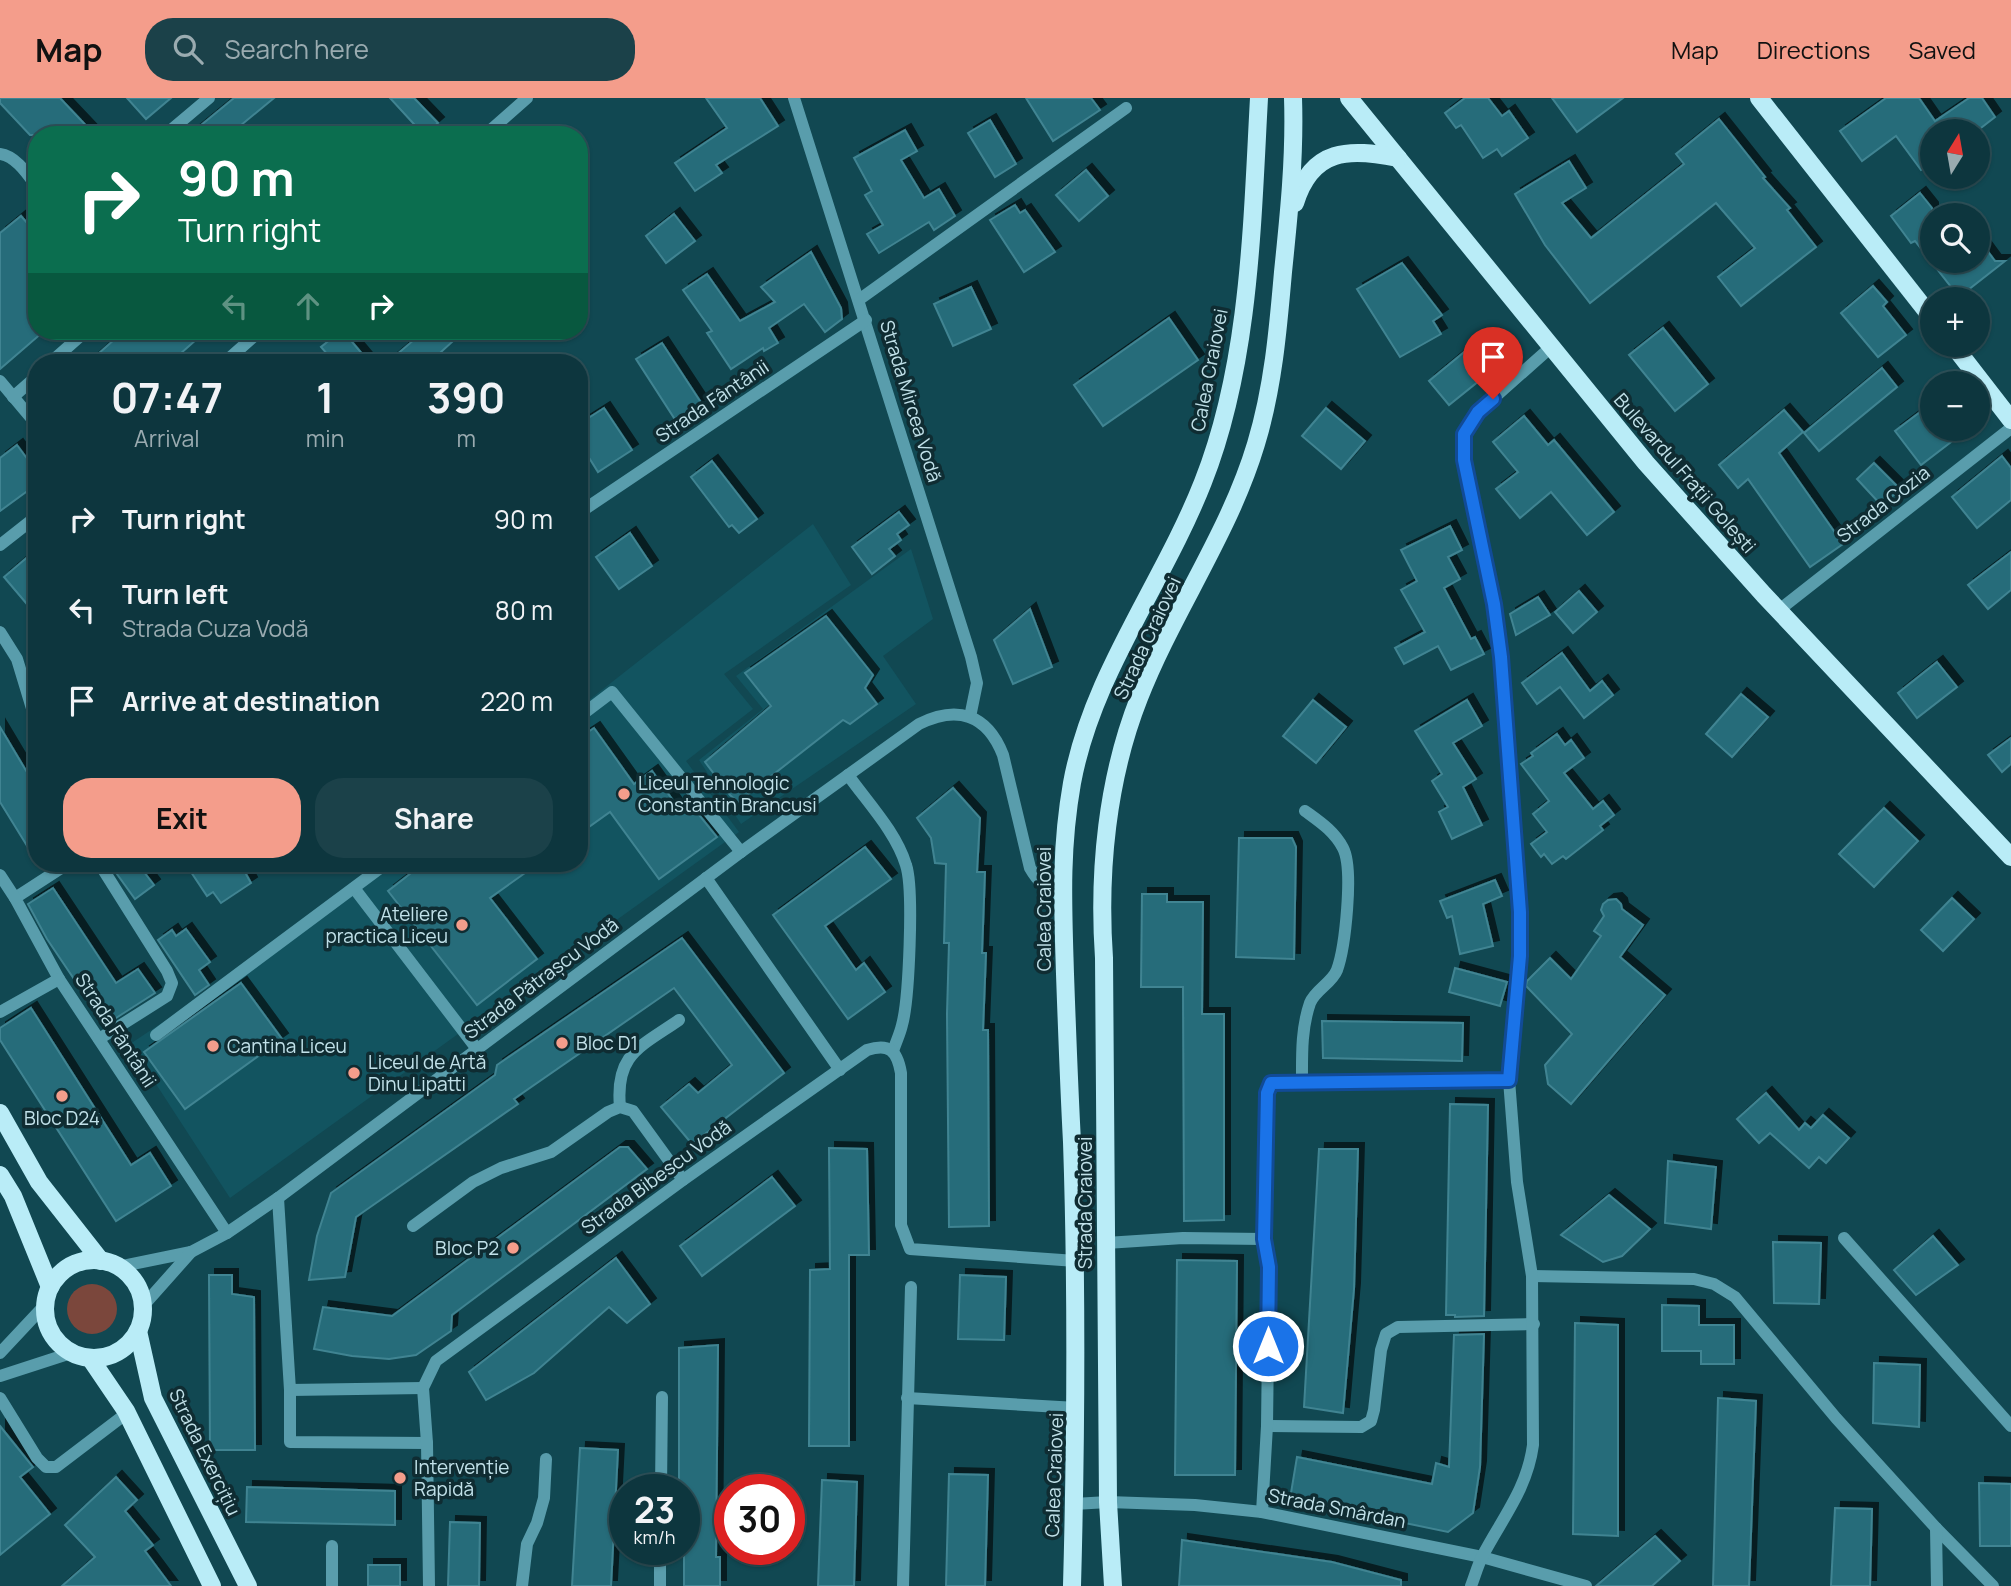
<!DOCTYPE html>
<meta charset="utf-8">
<style>
body{margin:0;font-family:Manrope,sans-serif;background:#1b4149;color:#f1f3f6;height:100vh;display:flex;flex-direction:column;font-size:26px;white-space:nowrap}
*{box-sizing:border-box;margin:0}
p{font-size:23px;color:#9aabb0}
.icon{flex:none;width:38px;height:38px;fill:none;stroke:currentColor;stroke-width:2;stroke-linecap:round;stroke-linejoin:round}
.map{position:relative;flex:1;overflow:hidden}
.sheet{position:absolute;left:28px;top:256px;width:560px;height:518px;display:flex;flex-direction:column;background:#0d363e;border-radius:28px;box-shadow:0 2px 5px #0004,0 0 0 2px #2d5058}
.sheet>*{flex:none}
.hud{position:absolute;left:28px;top:28px;width:560px;height:214px;border-radius:28px;box-shadow:0 2px 5px #0004,0 0 0 2px #2d5058;background:#0b6e4f;color:#fff;overflow:hidden}
.needle{width:46px;rotate:11deg}
.fabs{position:absolute;left:1920px;top:21px;display:grid;gap:14px}
.fabs a{display:grid;place-items:center;width:70px;height:70px;border-radius:50%;background:#0d363e;box-shadow:0 2px 5px #0004,0 0 0 2px #2d5058;font-size:35px}
.speed{position:absolute;left:609px;top:1376px;display:flex;gap:14px;font-size:35px;font-weight:700;text-align:center}
.speed>*{display:grid;place-content:center;width:91px;height:91px;border-radius:50%;background:#0d363e;box-shadow:0 2px 5px #0004,0 0 0 2px #2d5058;line-height:1}
.speed small{font-size:18px;font-weight:400}
.speed .limit{border:10px solid #d22;background:#fff;color:#111}
.pin{position:absolute;display:grid;place-items:center;width:60px;height:60px;color:#fff;margin:-72px -30px;border-radius:50% 50% 50% 0;rotate:-45deg;box-shadow:0 0 7px #0007}
.pin .icon{rotate:45deg}
.me{position:absolute;width:77px;margin:-38px;rotate:0deg;stroke-linejoin:round;filter:drop-shadow(0 0 5px #0008)}
.turn{display:flex;align-items:center;gap:24px;height:147px;padding:0 35px;font-size:32px}
.turn .icon{width:91px;height:91px;stroke-width:2.5}
.turn b{display:block;font-size:49px;line-height:60px}
.lanes{display:flex;align-items:center;height:66px;padding:0 35px;background:#0003;justify-content:center;gap:35px;direction:ltr}
.lanes .off{opacity:.35}
.eta{display:flex;justify-content:space-evenly;align-items:center;height:119px;text-align:center}
.eta b{font-size:42px;font-weight:700;line-height:49px}
.cta{display:flex;gap:14px;margin-top:auto;padding:14px 35px}
.cta a{flex:1;height:80px;border-radius:28px;background:#f49d8b;color:#111;font-size:28px;font-weight:700;line-height:80px;text-align:center}
.cta a+a{background:#1b4149;color:#f1f3f6}
ul{padding:0;list-style:none}
li{display:flex;align-items:center;gap:21px;height:91px;padding:0 35px}
li div{flex:1}
li b{display:block;font-size:26px}
li em{font-style:normal}
header{display:flex;align-items:center;gap:42px;box-sizing:border-box;height:98px;padding:0 35px;background:#f49d8b;color:#111}
header strong{font-size:33px}
nav{display:flex;gap:38px;margin-inline-start:auto;font-size:24px}
.search{width:490px;height:63px;background:#1b4149;display:flex;align-items:center;gap:18px;box-sizing:border-box;padding:0 24px;border-radius:28px;color:#9aabb0;font-size:26px}
.map>svg:first-child{display:block}
</style>
<header>
<strong>Map</strong>
<div class="search"><svg class="icon" aria-label="search" viewBox="0 0 24 24"><circle cx="10" cy="10" r="6"/><path d="M15 15l6 6"/></svg>Search here</div>
<nav><a>Map</a><a>Directions</a><a>Saved</a></nav>
</header>
<div class="map">
<svg width="2011" height="1488" viewBox="0 0 2011 1488">
<defs>
<filter id="shadow"><feDropShadow dx="6" dy="-6" stdDeviation="0" flood-color="#0009"/></filter>
</defs>
<rect width="100%" height="100%" fill="#114852"/>
<g fill="#125460">
<polygon points="813,426 851,487 724,576 753,611 686,663 739,734 230,1100 130,946 261,859 381,765 579,765 579,610"/>
<polygon points="911,451 933,521 883,558 916,606 741,726 699,662 763,611 736,578"/>
</g>
<circle fill="#7b473c" cx="92" cy="1211" r="25"/>
<g fill="#266c7a" stroke="#408492" stroke-width="2" filter="url(#shadow)">
<polygon points="0,0 60,0 95,37 30,37 0,5"/>
<polygon points="127,0 171,0 146,21"/>
<polygon points="234,0 274,0 229,37 189,37"/>
<polygon points="390,0 414,0 438,25 424,37"/>
<polygon points="706,0 760,0 778,28 716,67 722,75 695,93 675,65 727,30"/>
<polygon points="1026,0 1091,0 1100,12 1053,43"/>
<polygon points="1465,0 1488,0 1502,18 1509,13 1528,40 1502,58 1497,51 1483,60 1461,27 1456,30 1445,15"/>
<polygon points="1552,0 1623,0 1577,34"/>
<polygon points="1886,0 1919,0 1935,23 1969,0 1982,0 1995,19 1977,33 1932,33 1932,65 1921,72 1896,38 1862,63 1840,33"/>
<polygon points="1719,21 1765,79 1763,80 1790,110 1787,112 1816,149 1741,208 1718,179 1755,150 1716,105 1590,205 1545,147 1515,96 1569,63 1586,90 1562,105 1591,140 1684,66 1676,56"/>
<polygon points="990,22 1016,66 995,79 968,35"/>
<polygon points="905,32 917,53 901,62 924,100 939,91 955,118 934,132 929,124 879,155 867,136 883,127 865,97 872,93 854,60"/>
<polygon points="1086,72 1108,98 1079,123 1056,97"/>
<polygon points="1920,95 1932,110 1932,163 1978,163 1978,140 1995,163 2005,163 1959,199 1915,143 1911,145 1891,118"/>
<polygon points="1015,107 1020,115 1025,112 1055,154 1024,174 990,122"/>
<polygon points="674,116 695,143 666,165 646,138"/>
<polygon points="21,118 37,136 37,233 43,234 0,271 0,135"/>
<polygon points="811,154 841,210 842,221 825,234 804,206 769,230 778,245 764,253 763,250 731,271 707,235 712,233 683,192 707,176 740,223 775,204 761,189"/>
<polygon points="1402,165 1442,217 1433,223 1441,236 1400,259 1357,191"/>
<polygon points="1873,188 1887,204 1883,208 1906,237 1878,259 1841,215"/>
<polygon points="971,189 991,231 953,248 934,206"/>
<polygon points="1169,220 1198,262 1103,328 1074,287"/>
<polygon points="1663,230 1708,286 1675,313 1629,257"/>
<polygon points="124,233 206,233 171,264 89,264"/>
<polygon points="341,233 343,233 369,264 334,264 321,249"/>
<polygon points="408,233 442,233 452,244 430,264 388,264 415,241"/>
<polygon points="1480,241 1500,266 1449,307 1429,283"/>
<polygon points="662,245 702,306 676,323 636,261"/>
<polygon points="1882,270 1897,289 1819,353 1804,335"/>
<polygon points="1932,305 1932,331 1968,331 1921,367 1895,333"/>
<polygon points="604,310 632,352 598,374 586,355 579,357 579,326"/>
<polygon points="1326,310 1365,343 1341,371 1302,338"/>
<polygon points="1784,312 1803,334 1779,355 1843,446 1810,469 1748,381 1738,390 1719,367"/>
<polygon points="1524,318 1548,347 1554,342 1614,414 1587,437 1551,394 1520,420 1496,391 1518,374 1493,344"/>
<polygon points="17,347 37,374 37,386 0,413 0,360"/>
<polygon points="2002,358 2011,370 2011,402 1977,430 1952,399"/>
<polygon points="712,363 757,421 739,435 732,427 729,429 691,379"/>
<polygon points="1874,365 1900,391 1882,408 1857,381"/>
<polygon points="899,414 909,427 897,436 901,442 889,451 895,458 872,476 852,449"/>
<polygon points="1450,428 1462,452 1448,459 1460,481 1444,490 1471,541 1475,539 1484,556 1451,572 1438,548 1404,566 1395,550 1425,534 1401,492 1417,483 1401,452"/>
<polygon points="630,435 652,468 619,491 596,459"/>
<polygon points="37,451 37,518 4,479"/>
<polygon points="2011,454 2011,492 1988,511 1968,487"/>
<polygon points="1579,493 1597,514 1573,535 1555,514"/>
<polygon points="1538,499 1550,517 1516,537 1510,516"/>
<polygon points="1030,511 1052,569 1013,586 994,542"/>
<polygon points="826,518 873,577 865,590 877,606 850,626 843,622 738,704 730,697 705,664 771,608 745,575"/>
<polygon points="1562,555 1590,593 1602,583 1613,597 1584,620 1560,589 1537,606 1522,585"/>
<polygon points="1937,564 1957,589 1917,620 1898,595"/>
<polygon points="1741,596 1768,619 1732,659 1706,636"/>
<polygon points="1313,602 1346,629 1316,665 1283,638"/>
<polygon points="1467,602 1482,628 1453,645 1476,681 1463,689 1482,727 1452,741 1439,714 1448,709 1432,683 1442,676 1415,633"/>
<polygon points="0,629 37,691 37,764 0,704"/>
<polygon points="594,630 634,686 652,673 682,715 692,708 717,739 659,781 610,714 579,736 579,640"/>
<polygon points="1557,636 1565,647 1571,642 1584,660 1564,675 1593,711 1603,703 1614,717 1600,728 1603,732 1566,761 1563,758 1552,766 1544,756 1541,759 1531,746 1547,734 1533,716 1549,703 1521,666 1533,658 1531,655"/>
<polygon points="2011,640 2011,666 2002,674 1988,657"/>
<polygon points="953,690 980,720 977,774 985,774 982,855 986,855 983,932 988,932 989,1128 949,1129 947,916 949,845 944,845 946,766 935,765 931,740 917,720"/>
<polygon points="1884,710 1918,743 1874,789 1839,756"/>
<polygon points="1239,740 1292,740 1296,749 1294,861 1236,859"/>
<polygon points="865,749 891,781 825,828 856,872 864,865 885,894 848,921 773,817"/>
<polygon points="109,765 137,765 154,787 135,801"/>
<polygon points="185,765 263,765 246,776 251,785 221,805 213,794 207,798"/>
<polygon points="424,765 539,765 490,800 537,861 477,907 388,793"/>
<polygon points="1495,782 1502,798 1483,806 1493,848 1460,856 1452,818 1447,820 1440,803"/>
<polygon points="53,790 116,885 138,871 155,895 105,927 47,841 28,806"/>
<polygon points="1142,796 1167,796 1167,804 1203,804 1202,916 1224,916 1224,1122 1184,1123 1183,889 1141,889"/>
<polygon points="1952,800 1974,821 1943,853 1921,832"/>
<polygon points="1616,801 1621,806 1622,811 1643,827 1620,859 1665,897 1571,1006 1548,986 1545,967 1572,936 1526,888 1527,883 1550,860 1571,881 1601,838 1594,833 1604,818 1601,812 1603,806 1608,802"/>
<polygon points="186,831 210,864 199,872 209,887 195,897 158,842 172,832 176,838"/>
<polygon points="682,840 784,975 692,1046 661,1009 689,986 698,995 732,967 674,890 514,1001 518,1006 356,1119 345,1179 309,1182 317,1138 331,1095 495,977 497,967"/>
<polygon points="1455,870 1507,884 1500,908 1449,894"/>
<polygon points="241,885 282,941 185,1011 144,954"/>
<polygon points="31,910 131,1067 150,1055 171,1088 116,1123 0,942 0,930"/>
<polygon points="1322,923 1463,925 1462,963 1323,960"/>
<polygon points="1766,995 1799,1032 1805,1025 1811,1030 1823,1017 1849,1040 1826,1065 1819,1059 1809,1070 1770,1035 1759,1045 1737,1021"/>
<polygon points="1450,1006 1488,1007 1484,1218 1455,1219 1455,1217 1446,1217"/>
<polygon points="620,1049 628,1049 647,1071 452,1217 451,1233 416,1257 389,1261 352,1258 314,1251 323,1209 392,1218"/>
<polygon points="829,1050 867,1051 869,1157 849,1157 849,1348 809,1348 810,1172 830,1171"/>
<polygon points="1319,1051 1358,1051 1354,1191 1343,1315 1304,1309"/>
<polygon points="1668,1063 1716,1069 1711,1131 1665,1125"/>
<polygon points="772,1079 795,1108 702,1178 680,1148"/>
<polygon points="1609,1097 1650,1131 1622,1158 1603,1164 1561,1137"/>
<polygon points="1933,1138 1958,1167 1916,1197 1894,1172"/>
<polygon points="1773,1144 1821,1145 1819,1206 1774,1205"/>
<polygon points="616,1160 650,1206 627,1225 609,1209 534,1275 486,1302 469,1274"/>
<polygon points="1177,1162 1237,1163 1235,1377 1175,1377"/>
<polygon points="209,1177 232,1177 232,1196 254,1199 255,1352 210,1352"/>
<polygon points="960,1177 1006,1179 1004,1242 958,1241"/>
<polygon points="1662,1207 1699,1208 1699,1227 1734,1227 1734,1266 1701,1266 1701,1253 1662,1253"/>
<polygon points="1575,1225 1618,1227 1618,1438 1573,1436"/>
<polygon points="1484,1236 1480,1369 1473,1415 1448,1434 1290,1401 1297,1359 1432,1386 1436,1365 1449,1369 1454,1237"/>
<polygon points="718,1247 716,1459 720,1459 720,1488 684,1488 684,1391 679,1391 679,1250"/>
<polygon points="1874,1265 1920,1267 1919,1329 1873,1325"/>
<polygon points="1718,1300 1756,1303 1749,1488 1713,1488"/>
<polygon points="0,1328 33,1369 20,1379 50,1416 0,1457"/>
<polygon points="580,1350 618,1352 611,1488 572,1488"/>
<polygon points="949,1376 988,1377 985,1488 946,1488"/>
<polygon points="116,1379 137,1402 125,1413 153,1447 145,1453 171,1488 62,1488 95,1459 65,1427"/>
<polygon points="822,1382 857,1384 854,1488 818,1488"/>
<polygon points="1979,1385 2011,1386 2011,1448 1980,1448"/>
<polygon points="247,1389 395,1393 395,1427 246,1424"/>
<polygon points="1835,1410 1872,1411 1870,1488 1831,1488"/>
<polygon points="450,1424 480,1425 479,1488 448,1488"/>
<polygon points="1655,1438 1680,1463 1652,1488 1596,1488"/>
<polygon points="1182,1442 1332,1464 1401,1482 1401,1488 1179,1488"/>
<rect x="368" y="1467" width="32" height="21"/>
</g>
<g fill="none" stroke-linecap="round" stroke-linejoin="round">
<g stroke="#599dac" stroke-width="12">
<polyline points="794,0 971,559 977,585 970,619"/>
<polyline points="165,37 209,0"/>
<polyline points="485,37 527,0"/>
<path d="M0,56C16,58 28,77 37,89"/>
<polyline points="860,201 1126,10"/>
<polyline points="51,264 86,233"/>
<polyline points="225,264 260,233"/>
<polyline points="0,283 37,327"/>
<polyline points="13,299 37,278"/>
<polyline points="579,415 866,222"/>
<polyline points="0,447 37,418"/>
<polyline points="1779,512 2011,330"/>
<polyline points="0,534 17,561 37,627"/>
<polyline points="579,619 612,594 741,754"/>
<path d="M848,677C868,705 896,734 906,767C914,791 909,902 902,927C900,936 896,944 893,953"/>
<polyline points="69,765 15,800 59,881 227,1135"/>
<polyline points="0,777 15,800"/>
<polyline points="706,780 840,972"/>
<polyline points="354,790 477,951"/>
<polyline points="0,914 59,881"/>
<polyline points="156,937 387,765"/>
<polyline points="99,941 167,898 172,885 167,873 99,765"/>
<path d="M1302,985C1302,958 1301,931 1310,905C1315,892 1332,885 1337,872C1345,850 1354,771 1343,750C1334,733 1320,724 1305,713"/>
<path d="M620,1009C615,956 640,949 679,922"/>
<polyline points="278,1100 290,1292 423,1290"/>
<polyline points="413,1128 473,1084 501,1070 551,1054 608,1014 620,1009 633,1013 683,1082"/>
<polyline points="1844,1140 2011,1328"/>
<polyline points="1106,1145 1183,1140 1263,1141 1267,995 1271,985 1509,982"/>
<path d="M118,1169L191,1154L227,1135L278,1100L741,754L919,626C957,607 987,616 1003,657L1030,770C1038,784 1046,791 1062,798"/>
<polyline points="1532,1178 1694,1181 1714,1186 1735,1199 1836,1320 1936,1430 1993,1488"/>
<polyline points="143,1208 191,1154"/>
<polyline points="0,1255 44,1208"/>
<polyline points="0,1278 71,1255"/>
<polyline points="290,1292 290,1344 427,1345"/>
<polyline points="0,1300 37,1360 46,1369 56,1369 127,1315"/>
<polyline points="907,1300 1077,1310"/>
<polyline points="1267,1328 1361,1329 1371,1323 1374,1312 1381,1252 1386,1236 1398,1229 1534,1226"/>
<polyline points="661,1391 662,1299"/>
<polyline points="1074,1406 1108,1404 1195,1407 1262,1414 1482,1459 1586,1488"/>
<polyline points="1262,1414 1267,1328 1269,1169 1263,1141"/>
<polyline points="1936,1430 1937,1488"/>
<polyline points="332,1448 332,1488"/>
<path d="M429,1488L427,1345L423,1290L436,1263L683,1082L867,952C889,945 897,952 901,975V1127L910,1151L1076,1163"/>
<polyline points="522,1488 527,1446 537,1425 544,1400 546,1361"/>
<polyline points="660,1488 660,1451"/>
<polyline points="903,1488 911,1189"/>
<path d="M1471,1488C1475,1478 1478,1466 1483,1457C1503,1419 1527,1391 1533,1347L1532,1178L1517,1084L1509,982L1520,858V814L1501,559L1494,506L1464,362V336L1478,314L1550,250"/>
</g>
<g stroke="#b9ecf7" stroke-width="18">
<polyline points="1349,0 1646,365 1764,497 2011,759"/>
<polyline points="1759,0 1932,220"/>
<path d="M1295,105C1312,50 1349,50 1398,60"/>
<polyline points="1953,247 2011,322"/>
<polyline points="0,1015 39,1084 101,1163"/>
<polyline points="0,1077 13,1098 50,1189"/>
<circle cx="94" cy="1211" r="49"/>
<polyline points="138,1233 153,1300 248,1488"/>
<polyline points="90,1260 126,1313 212,1488"/>
<path d="M1072,1488C1076,1340 1077,1192 1072,1044C1069,988 1067,932 1065,876C1063,808 1060,753 1072,685C1092,576 1163,486 1203,384C1250,265 1252,127 1259,0"/>
<path d="M1113,1488L1108,1404L1104,860C1098,774 1107,681 1139,600C1173,513 1229,436 1256,346C1273,290 1278,232 1283,174C1289,116 1295,58 1293,0"/>
</g>
</g>
<g fill="none" stroke-linecap="round" stroke-linejoin="round">
<defs>
<polyline id="route" points="1268,1248 1269,1169 1264,1141 1267,995 1271,985 1509,982 1520,858 1520,814 1501,559 1494,506 1464,362 1464,336 1478,314 1493,301"/>
</defs>
<use href="#route" stroke="#114b97" stroke-width="18"/>
<use href="#route" stroke="#1a73e8" stroke-width="12"/>
</g>
<g fill="#f49d8b" stroke="#0f2c32" stroke-width="2.5">
<circle cx="624" cy="696" r="7"/>
<circle cx="462" cy="827" r="7"/>
<circle cx="562" cy="945" r="7"/>
<circle cx="213" cy="948" r="7"/>
<circle cx="354" cy="975" r="7"/>
<circle cx="62" cy="998" r="7"/>
<circle cx="513" cy="1150" r="7"/>
<circle cx="400" cy="1380" r="7"/>
</g>
<g text-anchor="middle" dominant-baseline="central" stroke-width="7" stroke-linejoin="round" paint-order="stroke">
<g font-size="19" fill="#c1e1e9" stroke="#0f2c32">
<text transform="translate(1209 272) rotate(-79)">Calea Craiovei</text>
<text transform="translate(712 303) rotate(-34)">Strada Fântânii</text>
<text transform="translate(911 303) rotate(73)">Strada Mircea Vodă</text>
<text transform="translate(1685 375) rotate(49)">Bulevardul Frații Golești</text>
<text transform="translate(1883 406) rotate(-38)">Strada Cozia</text>
<text transform="translate(1147 540) rotate(-65)">Strada Craiovei</text>
<text transform="translate(1044 811) rotate(-90)">Calea Craiovei</text>
<text transform="translate(541 880) rotate(-37)">Strada Pătrașcu Vodă</text>
<text transform="translate(116 932) rotate(57)">Strada Fântânii</text>
<text transform="translate(656 1079) rotate(-36)">Strada Bibescu Vodă</text>
<text transform="translate(1085 1105) rotate(-90)">Strada Craiovei</text>
<text transform="translate(205 1354) rotate(64)">Strada Exercițiu</text>
<text transform="translate(1054 1377) rotate(-88)">Calea Craiovei</text>
<text transform="translate(1337 1410) rotate(11)">Strada Smârdan</text>
</g>
<g font-size="19" fill="#c1e1e9" stroke="#0f2c32" text-anchor="start">
<text x="638" y="685">Liceul Tehnologic<tspan x="638" dy="22">Constantin Brancusi</tspan></text>
<text x="448" y="816" text-anchor="end">Ateliere<tspan x="448" dy="22">practica Liceu</tspan></text>
<text x="576" y="945">Bloc D1</text>
<text x="227" y="948">Cantina Liceu</text>
<text x="368" y="964">Liceul de Artă<tspan x="368" dy="22">Dinu Lipatti</tspan></text>
<text x="62" y="1020" text-anchor="middle">Bloc D24</text>
<text x="499" y="1150" text-anchor="end">Bloc P2</text>
<text x="414" y="1369">Intervenție<tspan x="414" dy="22">Rapidă</tspan></text>
</g>
</g>
</svg>
<div class="fabs">
<a><svg class="needle" viewBox="-14 -14 28 28"><path d="M0-13l5 13h-10z" fill="#e53935"/><path d="M0 13l5-13h-10z" fill="#9aabb0"/></svg></a>
<a><svg class="icon" aria-label="search" viewBox="0 0 24 24"><circle cx="10" cy="10" r="6"/><path d="M15 15l6 6"/></svg></a>
<a>+</a>
<a>−</a>
</div>
<div class="speed"><div>23<small>km/h</small></div><div class="limit">30</div></div>
<div class="pin" style="left:1493px;top:301px;background:#d93025"><svg class="icon" aria-label="arrive" viewBox="0 0 24 24"><path d="M6 21V4h12l-3 4 3 4H6"/></svg></div>
<svg class="me" style="left:1268px;top:1248px" viewBox="-20 -20 40 40"><circle r="17" fill="#1a73e8" stroke="#fff" stroke-width="3"/><path d="M0-11L8 9 0 5-8 9z" fill="#fff"/></svg>
<div class="hud">
<div class="turn"><svg class="icon" aria-label="right" viewBox="0 0 24 24"><path d="M7 20v-9h11M14 6l5 5-5 5"/></svg><div><b>90 m</b>Turn right</div></div>
<div class="lanes"><svg class="icon off" aria-label="left" viewBox="0 0 24 24"><path d="M17 20v-9H6M10 6l-5 5 5 5"/></svg><svg class="icon off" aria-label="ahead" viewBox="0 0 24 24"><path d="M12 20V5M6 11l6-6 6 6"/></svg><svg class="icon" aria-label="right" viewBox="0 0 24 24"><path d="M7 20v-9h11M14 6l5 5-5 5"/></svg></div>
</div>
<section class="sheet">
<div class="eta">
<div><b>07:47</b><p>Arrival</p></div>
<div><b>1</b><p>min</p></div>
<div><b>390</b><p>m</p></div>
</div>
<ul>
<li><svg class="icon" aria-label="right" viewBox="0 0 24 24"><path d="M7 20v-9h11M14 6l5 5-5 5"/></svg><div><b>Turn right</b></div><em>90 m</em></li>
<li><svg class="icon" aria-label="left" viewBox="0 0 24 24"><path d="M17 20v-9H6M10 6l-5 5 5 5"/></svg><div><b>Turn left</b><p>Strada Cuza Vodă</p></div><em>80 m</em></li>
<li><svg class="icon" aria-label="arrive" viewBox="0 0 24 24"><path d="M6 21V4h12l-3 4 3 4H6"/></svg><div><b>Arrive at destination</b></div><em>220 m</em></li>
</ul>
<div class="cta"><a>Exit</a><a>Share</a></div>
</section>
</div>
